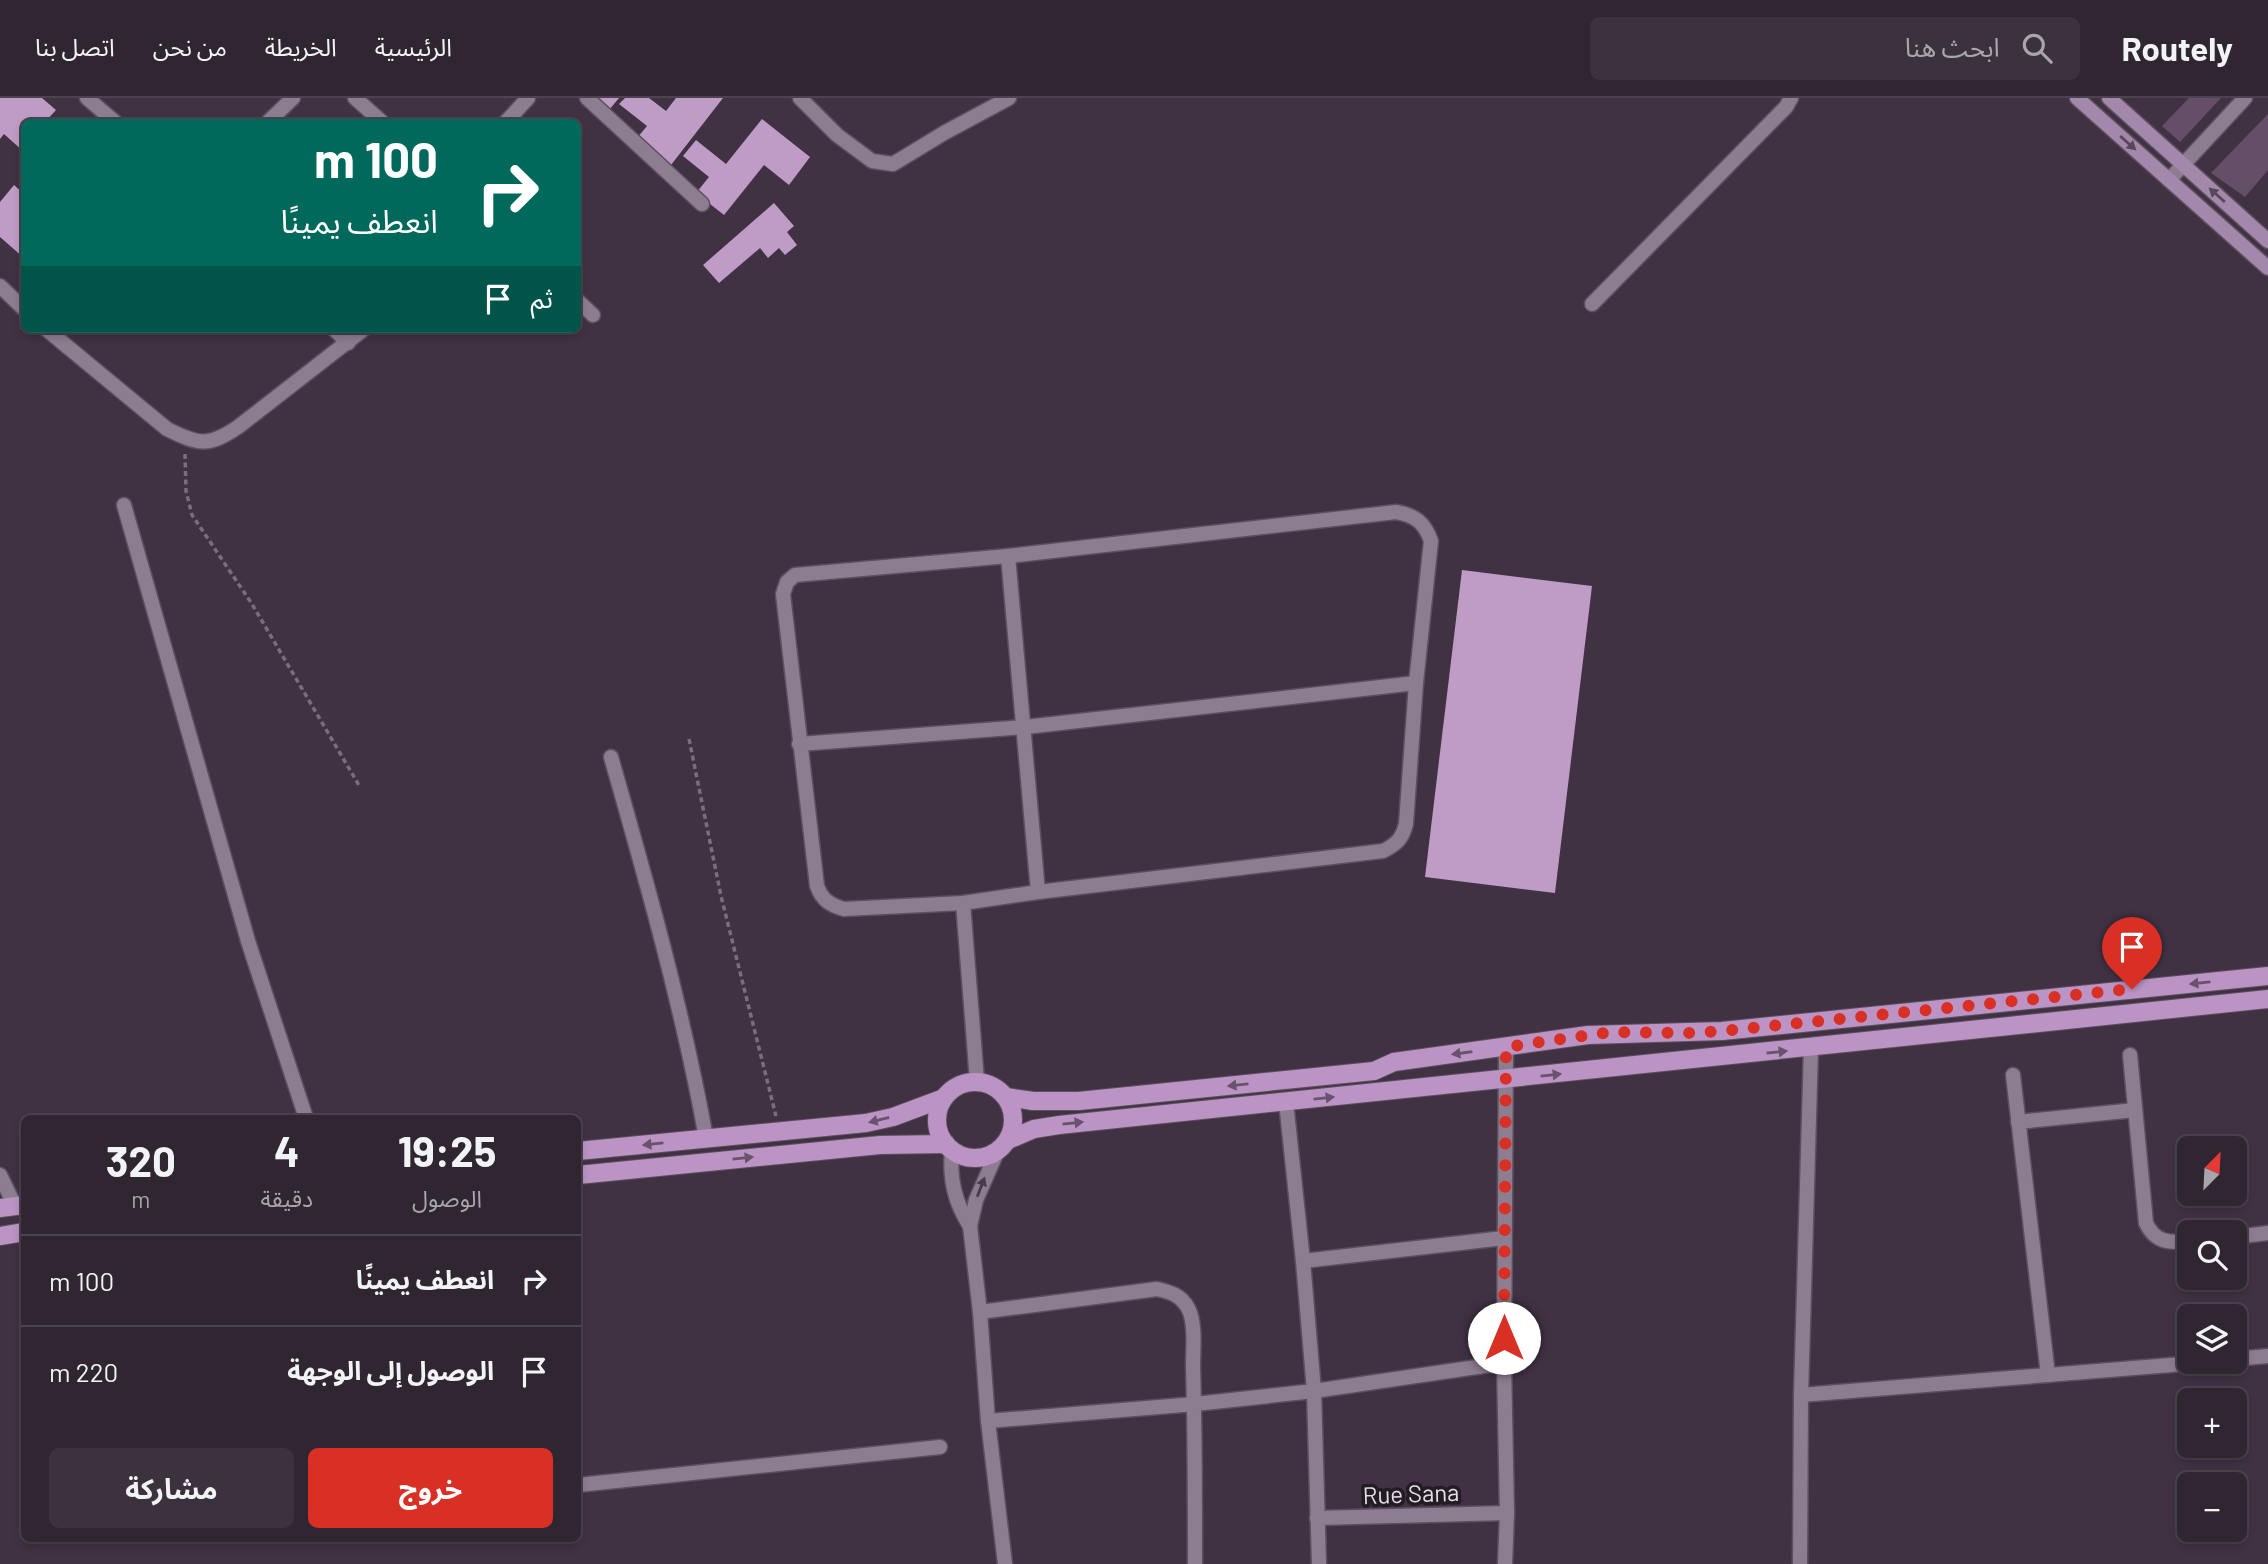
<!DOCTYPE html>
<html lang="ar">
<meta charset="utf-8">
<style>
body{margin:0;font-family:Barlow,"Noto Sans Arabic",sans-serif;background:#3c323e;color:#f1f3f6;direction:rtl;height:100vh;display:flex;flex-direction:column;font-size:26px;white-space:nowrap}
*{box-sizing:border-box;margin:0}
p{font-size:23px;color:#a8a5ac}
.icon{flex:none;width:38px;height:38px;fill:none;stroke:currentColor;stroke-width:2;stroke-linecap:round;stroke-linejoin:round}
.map{position:relative;flex:1;overflow:hidden;direction:ltr}
.panel{position:absolute;left:21px;top:1017px;width:560px;height:427px;display:flex;flex-direction:column;background:#302632;border-radius:10px;box-shadow:0 4px 10px #0003,0 0 0 2px #4b434d;direction:rtl}
.panel>*{flex:none}
.banner{position:absolute;left:21px;top:21px;width:560px;height:214px;border-radius:10px;box-shadow:0 4px 10px #0003,0 0 0 2px #4b434d;direction:rtl;background:#00695c;color:#fff;overflow:hidden}
.needle{width:46px;rotate:24deg}
.controls{position:absolute;left:2177px;top:1038px;display:grid;gap:14px}
.controls a{display:grid;place-items:center;width:70px;height:70px;border-radius:10px;background:#302632;box-shadow:0 4px 10px #0003,0 0 0 2px #4b434d;font-size:35px}
.pin{position:absolute;display:grid;place-items:center;width:60px;height:60px;color:#fff;margin:-72px -30px;border-radius:50% 50% 50% 0;rotate:-45deg;box-shadow:0 0 7px #0007}
.pin .icon{rotate:45deg}
.me{position:absolute;width:77px;margin:-38px;rotate:0deg;stroke-linejoin:round;filter:drop-shadow(0 0 5px #0008)}
.turn{display:flex;align-items:center;gap:24px;height:147px;padding:0 28px;font-size:32px}
.turn .icon{width:91px;height:91px;stroke-width:2.5}
.turn b{display:block;font-size:49px;line-height:60px}
.then{display:flex;align-items:center;height:66px;padding:0 28px;background:#0003;gap:14px;font-size:26px}
.eta{display:flex;justify-content:space-evenly;align-items:center;height:119px;text-align:center}
.eta b{font-size:42px;font-weight:700;line-height:49px}
.cta{display:flex;gap:14px;margin-top:auto;padding:14px 28px}
.cta a{flex:1;height:80px;border-radius:10px;background:#d93025;color:#fff;font-size:28px;font-weight:700;line-height:80px;text-align:center}
.cta a+a{background:#3c323e;color:#f1f3f6}
ul{padding:0;list-style:none}
li{display:flex;align-items:center;gap:21px;height:91px;padding:0 28px;border-top:2px solid #4b434d}
li div{flex:1}
li b{display:block;font-size:26px}
li em{font-style:normal}
header{display:flex;align-items:center;gap:42px;box-sizing:border-box;height:98px;padding:0 35px;background:#302632;border-bottom:2px solid #4b434d}
header strong{font-size:33px}
nav{display:flex;gap:38px;margin-inline-start:auto;font-size:24px}
.search{width:490px;height:63px;background:#3c323e;display:flex;align-items:center;gap:18px;box-sizing:border-box;padding:0 24px;border-radius:10px;color:#a8a5ac;font-size:26px}
.map>svg:first-child{display:block}
</style>
<header>
<strong>Routely</strong>
<div class="search"><svg class="icon" aria-label="search" viewBox="0 0 24 24"><circle cx="10" cy="10" r="6"/><path d="M15 15l6 6"/></svg>ابحث هنا</div>
<nav><a>الرئيسية</a><a>الخريطة</a><a>من نحن</a><a>اتصل بنا</a></nav>
</header>
<div class="map">
<svg width="2268" height="1466" viewBox="0 0 2268 1466">
<rect width="100%" height="100%" fill="#403243"/>
<g fill="#644e68">
<polygon points="2189,0 2221,0 2180,44 2162,28"/>
<polygon points="2268,16 2268,72 2245,99 2211,75"/>
</g>
<g fill="#be9cc5">
<polygon points="0,0 42,0 56,12 45,24 24,24 24,54 4,36 0,41"/>
<polygon points="595,0 619,0 609,12"/>
<polygon points="625,0 649,0 666,13 676,0 723,0 671,67 637,40 647,28 619,6"/>
<polygon points="762,21 810,59 789,87 764,67 724,117 696,95 709,79 683,58 696,42 726,66"/>
<polygon points="14,87 24,96 24,160 0,139 0,104"/>
<polygon points="774,105 794,128 787,134 797,147 785,157 779,150 768,160 760,150 719,185 703,167"/>
<polygon points="1462,472 1592,488 1555,795 1425,779"/>
</g>
<g fill="none" stroke-linecap="round" stroke-linejoin="round">
<defs>
<g id="street">
<polyline points="87,0 115,24"/>
<polyline points="355,0 382,24"/>
<polyline points="587,0 702,106"/>
<polyline points="800,0 837,37 872,63 893,66 944,35 1009,0"/>
<polyline points="268,24 293,0"/>
<polyline points="506,24 528,0"/>
<polyline points="2169,82 2245,0"/>
<polyline points="0,188 24,211"/>
<polyline points="578,203 593,217"/>
<polyline points="1592,206 1786,9 1791,0"/>
<path d="M46,231L167,331C199,347 208,349 238,329L364,231"/>
<polyline points="334,231 348,245"/>
<polyline points="124,407 248,843 306,1020"/>
<path d="M1396,414C1415,417 1425,425 1431,443L1416,585L1406,726C1402,741 1397,746 1383,753L1038,794L963,805L844,811C830,807 822,802 817,788L783,496L787,484L795,477L1008,458Z"/>
<polyline points="1008,458 1038,794"/>
<polyline points="799,646 1025,629 1416,585"/>
<path d="M611,659C647,785 683,912 706,1040"/>
<polyline points="963,805 977,983"/>
<path d="M2130,957L2146,1125C2155,1145 2170,1145 2189,1143"/>
<polyline points="2013,977 2048,1277"/>
<polyline points="1286,1004 1303,1163 1314,1293 1319,1466"/>
<polyline points="2018,1024 2135,1012"/>
<path d="M952,1052C949,1080 954,1104 970,1128"/>
<polyline points="998,1052 976,1102 970,1128 980,1214 988,1323 1005,1466"/>
<polyline points="0,1077 15,1108"/>
<polyline points="2235,1139 2268,1135"/>
<polyline points="1303,1163 1504,1140"/>
<path d="M980,1214L1157,1191C1170,1194 1181,1197 1188,1210C1196,1225 1193,1251 1193,1268C1195,1334 1195,1400 1195,1466"/>
<polyline points="2235,1261 2268,1258"/>
<polyline points="1801,1297 2208,1264"/>
<polyline points="988,1323 1195,1306 1314,1293 1504,1265"/>
<polyline points="578,1387 940,1349"/>
<polyline points="1317,1420 1507,1415"/>
<polyline points="1505,1466 1507,1415 1504,1265 1506,949"/>
<polyline points="1800,1466 1801,1297 1811,950"/>
</g>
<g id="secondary">
<polyline points="2077,0 2268,170"/>
<polyline points="2109,0 2268,143"/>
</g>
<g id="primary">
<circle cx="975" cy="1022" r="38"/>
<polyline points="1006,999 1033,1003 1079,1003 1374,973 1394,964 1588,937 1722,933 2268,878"/>
<polyline points="1008,1042 1034,1031 1059,1027 2268,901"/>
<polyline points="578,1053 866,1025 893,1019 944,1000"/>
<polyline points="578,1077 880,1047 946,1046"/>
<polyline points="0,1110 24,1107"/>
<polyline points="0,1138 24,1134"/>
</g>
</defs>
<use href="#street" stroke="#5c505e" stroke-width="17"/>
<use href="#secondary" stroke="#5c505e" stroke-width="17"/>
<use href="#primary" stroke="#5c505e" stroke-width="20"/>
<g stroke="#7a6e7d" stroke-width="3.5" stroke-dasharray="5 3.5" stroke-linecap="butt">
<polyline points="185,356 186,393 192,417 252,506 360,689"/>
<polyline points="689,641 721,798 776,1018"/>
</g>
<use href="#street" stroke="#8d7d91" stroke-width="14"/>
<use href="#secondary" stroke="#a488ab" stroke-width="14"/>
<use href="#primary" stroke="#bc93c5" stroke-width="18"/>
</g>
<defs><path id="oneway-solid" d="M-6-.8H1V-3.2L6.5 0L1 3.2V.8H-6Z" transform="scale(1.75)"/></defs>
<g fill="#57475a">
<use href="#oneway-solid" transform="translate(2128 45) rotate(42)"/>
<use href="#oneway-solid" transform="translate(2217 97) rotate(-138)"/>
</g>
<g fill="#68526c">
<use href="#oneway-solid" transform="translate(2200 885) rotate(174)"/>
<use href="#oneway-solid" transform="translate(1777 954) rotate(-6)"/>
<use href="#oneway-solid" transform="translate(1462 955) rotate(172)"/>
<use href="#oneway-solid" transform="translate(1551 977) rotate(-6)"/>
<use href="#oneway-solid" transform="translate(1238 987) rotate(174)"/>
<use href="#oneway-solid" transform="translate(1324 1000) rotate(-6)"/>
<use href="#oneway-solid" transform="translate(879 1022) rotate(166)"/>
<use href="#oneway-solid" transform="translate(1073 1025) rotate(-6)"/>
<use href="#oneway-solid" transform="translate(653 1046) rotate(174)"/>
<use href="#oneway-solid" transform="translate(743 1060) rotate(-6)"/>
</g>
<use fill="#483e4a" href="#oneway-solid" transform="translate(981 1089) rotate(-69)"/>
<g fill="none" stroke-linecap="round" stroke-linejoin="round">
<polyline stroke="#d93025" stroke-width="12" stroke-dasharray="0 21.6" points="1504,1240 1506,949 1611,934 1687,935 1722,933 2132,891"/>
</g>
<g text-anchor="middle" dominant-baseline="central" stroke-width="7" stroke-linejoin="round" paint-order="stroke">
<g font-size="24" fill="#e6dce8" stroke="#231c24">
<text transform="translate(1411 1395) rotate(-2)">Rue Sana</text>
</g>
</g>
</svg>
<div class="controls">
<a><svg class="needle" viewBox="-14 -14 28 28"><path d="M0-13l5 13h-10z" fill="#e53935"/><path d="M0 13l5-13h-10z" fill="#a8a5ac"/></svg></a>
<a><svg class="icon" aria-label="search" viewBox="0 0 24 24"><circle cx="10" cy="10" r="6"/><path d="M15 15l6 6"/></svg></a>
<a><svg class="icon" aria-label="layers" viewBox="0 0 24 24"><path d="M12 4l9 5-9 5-9-5zM3 14l9 5 9-5"/></svg></a>
<a>+</a>
<a>−</a>
</div>
<div class="pin" style="left:2132px;top:891px;background:#d93025"><svg class="icon" aria-label="arrive" viewBox="0 0 24 24"><path d="M6 21V4h12l-3 4 3 4H6"/></svg></div>
<svg class="me" style="left:1504px;top:1240px" viewBox="-20 -20 40 40"><circle r="19" fill="#fff"/><path d="M0-13L10 11 0 6-10 11z" fill="#d93025"/></svg>
<div class="banner">
<div class="turn"><svg class="icon" aria-label="right" viewBox="0 0 24 24"><path d="M7 20v-9h11M14 6l5 5-5 5"/></svg><div><b>100 m</b>انعطف يمينًا</div></div>
<div class="then">ثم<svg class="icon" aria-label="arrive" viewBox="0 0 24 24"><path d="M6 21V4h12l-3 4 3 4H6"/></svg></div>
</div>
<section class="panel">
<div class="eta">
<div><b>19:25</b><p>الوصول</p></div>
<div><b>4</b><p>دقيقة</p></div>
<div><b>320</b><p>m</p></div>
</div>
<ul>
<li><svg class="icon" aria-label="right" viewBox="0 0 24 24"><path d="M7 20v-9h11M14 6l5 5-5 5"/></svg><div><b>انعطف يمينًا</b></div><em>100 m</em></li>
<li><svg class="icon" aria-label="arrive" viewBox="0 0 24 24"><path d="M6 21V4h12l-3 4 3 4H6"/></svg><div><b>الوصول إلى الوجهة</b></div><em>220 m</em></li>
</ul>
<div class="cta"><a>خروج</a><a>مشاركة</a></div>
</section>
</div>
